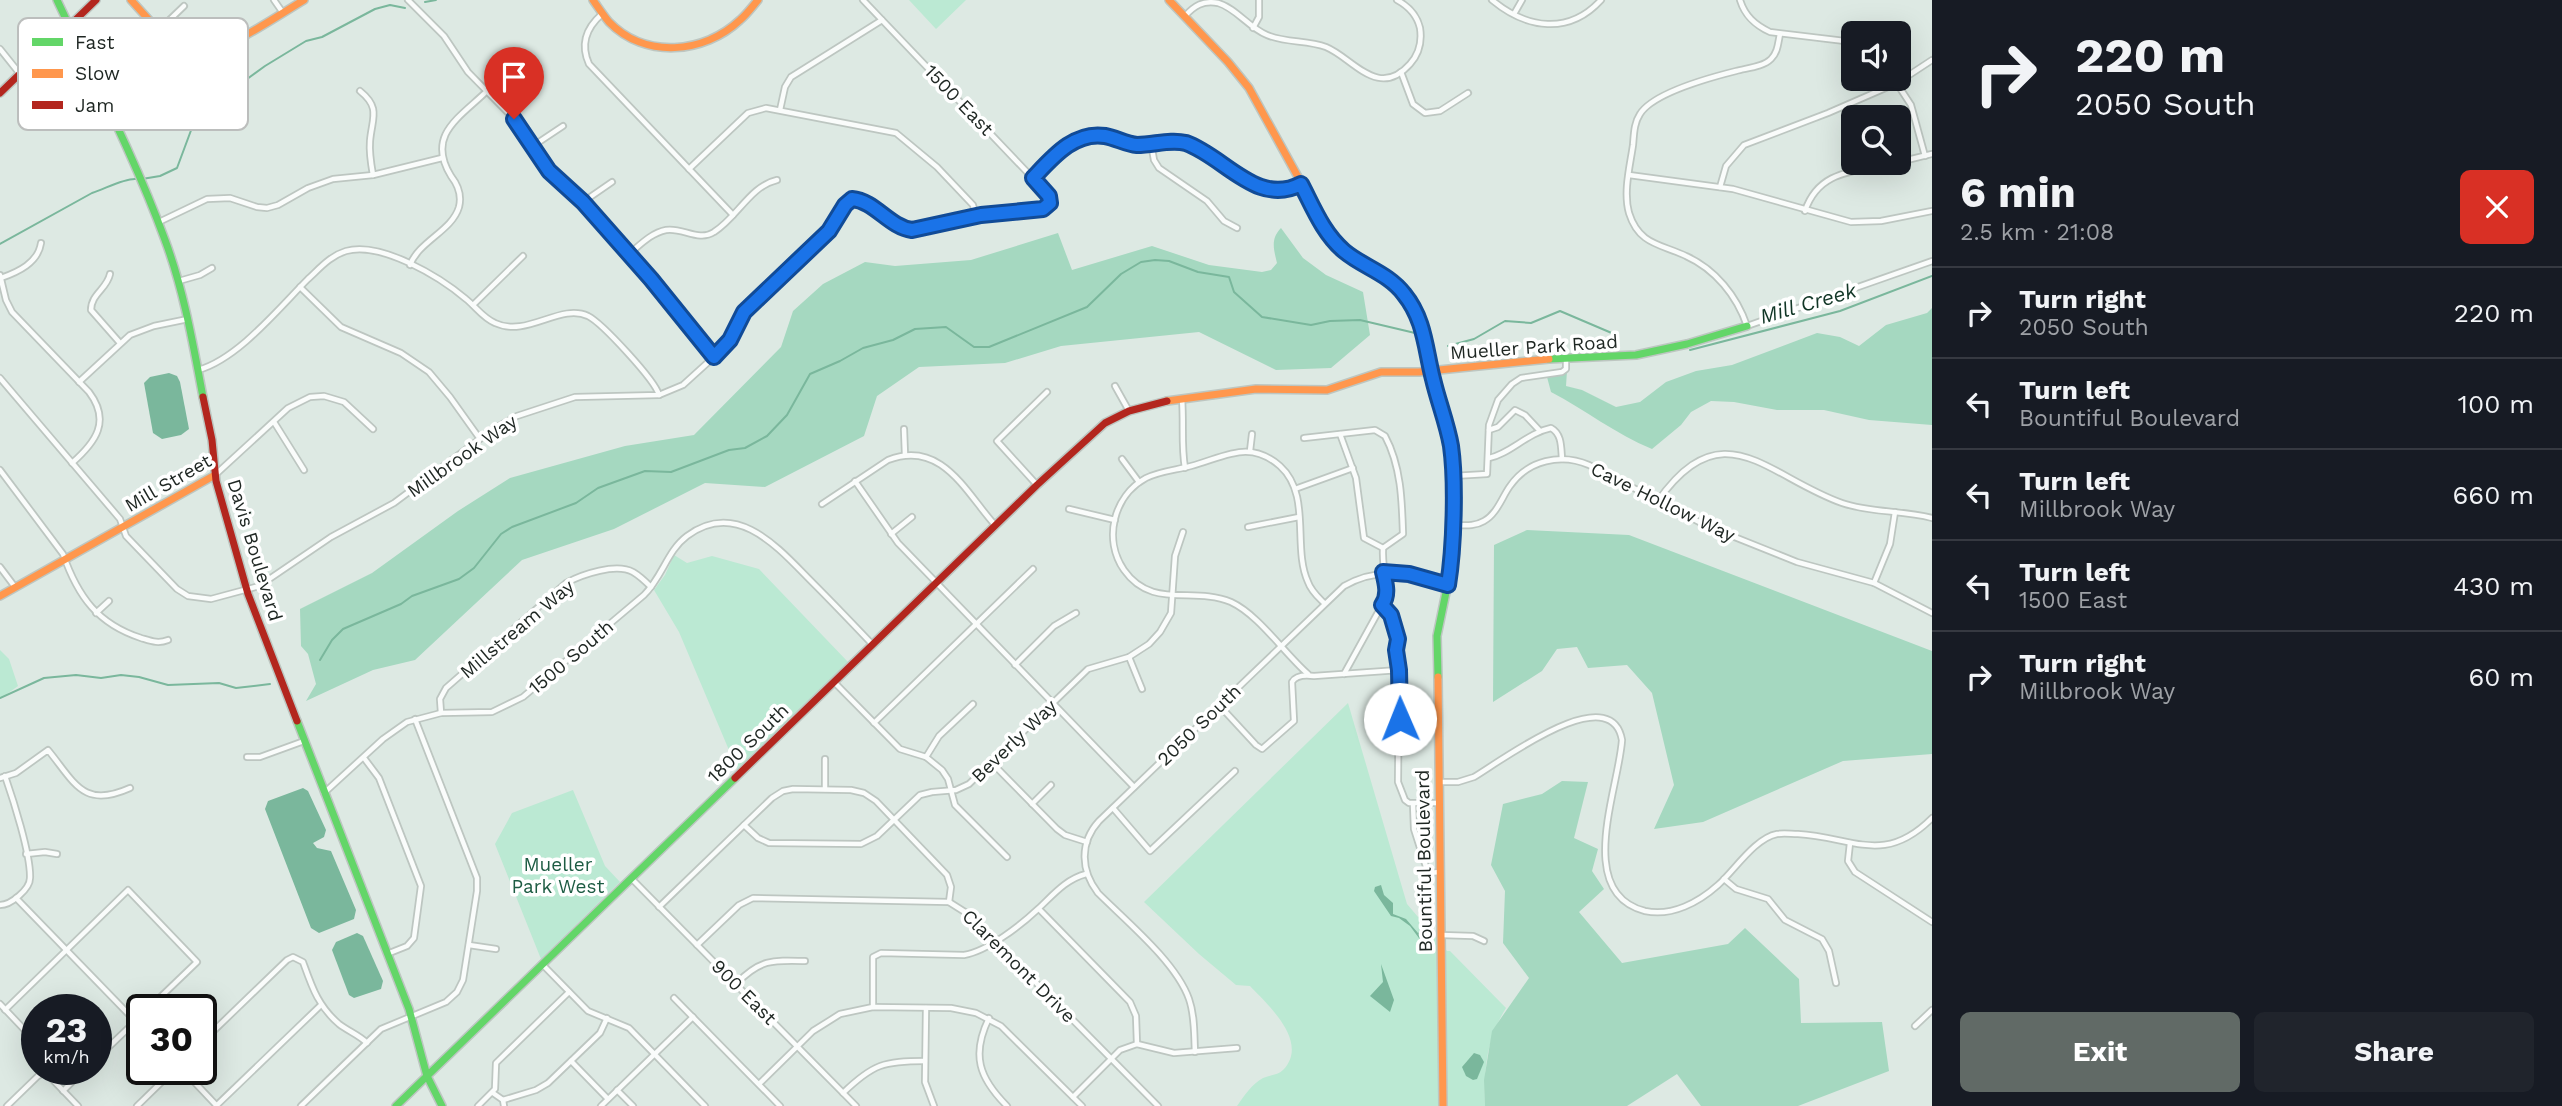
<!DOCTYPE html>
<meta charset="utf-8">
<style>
body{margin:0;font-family:"Work Sans",sans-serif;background:#20242c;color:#f1f3f6;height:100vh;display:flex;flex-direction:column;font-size:26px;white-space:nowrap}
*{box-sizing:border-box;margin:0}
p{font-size:23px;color:#9ea1a6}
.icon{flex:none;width:38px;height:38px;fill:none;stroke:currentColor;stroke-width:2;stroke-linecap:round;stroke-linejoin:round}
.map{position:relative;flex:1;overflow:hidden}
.drawer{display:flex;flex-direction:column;background:#171b24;width:630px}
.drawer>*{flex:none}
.hud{background:#171b24;color:#f1f3f6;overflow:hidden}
.fabs{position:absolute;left:1841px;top:21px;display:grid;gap:14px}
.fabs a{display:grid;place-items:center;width:70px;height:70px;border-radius:10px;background:#171b24;box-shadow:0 7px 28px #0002;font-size:35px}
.speed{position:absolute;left:21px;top:994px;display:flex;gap:14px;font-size:35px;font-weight:700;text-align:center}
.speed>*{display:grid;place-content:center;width:91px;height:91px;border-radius:50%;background:#171b24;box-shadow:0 7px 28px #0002;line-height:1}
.speed small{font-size:18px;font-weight:400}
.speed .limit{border:4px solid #111;border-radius:10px;background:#fff;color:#111}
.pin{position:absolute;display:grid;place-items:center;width:60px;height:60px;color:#fff;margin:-72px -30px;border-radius:50% 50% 50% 0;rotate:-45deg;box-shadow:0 0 7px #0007}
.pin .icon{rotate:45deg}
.me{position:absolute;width:77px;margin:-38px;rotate:359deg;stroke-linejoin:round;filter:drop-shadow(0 0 5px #0008)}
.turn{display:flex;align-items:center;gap:24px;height:147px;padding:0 28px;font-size:32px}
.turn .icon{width:91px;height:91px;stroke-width:2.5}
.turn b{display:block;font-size:49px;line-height:60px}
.round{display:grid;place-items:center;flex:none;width:74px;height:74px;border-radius:10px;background:#20242c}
.overview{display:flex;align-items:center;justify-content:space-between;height:119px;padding:0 28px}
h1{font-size:42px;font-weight:700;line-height:52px}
.button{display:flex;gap:14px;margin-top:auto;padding:14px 28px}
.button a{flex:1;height:80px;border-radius:10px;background:#616a66;color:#fff;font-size:28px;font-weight:700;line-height:80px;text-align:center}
.button a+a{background:#20242c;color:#f1f3f6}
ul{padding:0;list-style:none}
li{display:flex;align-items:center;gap:21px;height:91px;padding:0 28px;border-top:2px solid #363941}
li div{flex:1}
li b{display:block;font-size:26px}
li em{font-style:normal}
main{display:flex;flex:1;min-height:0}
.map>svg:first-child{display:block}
</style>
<main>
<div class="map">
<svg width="1932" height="1106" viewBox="0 0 1932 1106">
<rect width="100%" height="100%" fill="#dde9e3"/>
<g fill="#bbe9d3">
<polygon points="909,0 966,0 936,29"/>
<polygon points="674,555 687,563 712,556 759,569 848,662 737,769 679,632 654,590 665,575"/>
<polygon points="0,650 9,659 18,686 0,699"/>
<path d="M1348,703L1407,904L1447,951H1450L1506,1008C1486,1040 1484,1069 1485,1106H1237C1244,1096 1252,1084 1263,1078C1270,1075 1278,1075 1283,1070C1310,1042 1268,1005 1250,986L1236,985L1199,954L1144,902Z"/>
<polygon points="573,790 605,866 620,882 541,959 495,844 512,813"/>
</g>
<g fill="#a5d8c0">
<path d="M1281,228L1303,258L1326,275L1363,292L1370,335L1331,368L1276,370L1199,332L1061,346L1005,363L919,367L877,396L864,436L765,487L705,483L614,529L522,560L415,660L373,670L306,701L316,684L308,654L301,646L300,609L372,573L458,511L510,478L625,446L694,435L781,347L793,311L823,284L865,262L895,266L971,260L1058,233L1072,270L1152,246L1209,265L1262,272L1271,270L1277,263C1274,250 1270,239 1281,228Z"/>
<path d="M1932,308V425L1869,420L1824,410H1777L1734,402L1711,401L1691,412L1681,425L1652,449C1615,434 1586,410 1551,392L1547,377L1567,371L1566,386L1582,390L1616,407L1640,402L1666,382L1696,371L1732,365L1817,333L1840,337L1859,346L1886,325L1927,313Z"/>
<polygon points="1527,530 1629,535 1932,651 1932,754 1843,761 1703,822 1654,829 1674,785 1652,693 1627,665 1588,668 1577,647 1557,649 1542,671 1493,702 1494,545"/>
<polygon points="1562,781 1588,782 1574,838 1598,849 1592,871 1604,889 1579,912 1622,963 1728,944 1745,928 1799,979 1801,1023 1882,1022 1889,1071 1798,1106 1701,1106 1677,1074 1627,1106 1485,1106 1484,1080 1492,1031 1529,978 1503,943 1505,891 1491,865 1503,804 1542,794"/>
</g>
<g fill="#7ab79c">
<polygon points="169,373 177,376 180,382 189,429 181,435 162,439 153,433 144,383 150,377"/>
<polygon points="303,788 308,791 326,830 324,837 313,843 317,848 331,851 356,910 354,919 319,933 311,928 265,809 268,801"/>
<polygon points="1381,885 1384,895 1393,903 1393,914 1406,919 1418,933 1424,929 1421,937 1427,947 1429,943 1432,944 1427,949 1410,926 1399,918 1391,916 1374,891 1375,887"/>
<polygon points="357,933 363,936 383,981 381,989 354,998 349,995 332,950 336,942"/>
<polygon points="1381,964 1394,1000 1390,1012 1370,996 1383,982"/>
<polygon points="1474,1053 1480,1055 1484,1062 1477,1079 1473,1080 1466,1076 1462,1067"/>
</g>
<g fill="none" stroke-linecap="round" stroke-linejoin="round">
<g stroke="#7ab79c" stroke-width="2">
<polyline points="425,2 436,0"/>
<polyline points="142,179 160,176 177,168 193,125 243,82 265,66 306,41 322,37 375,9 390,5 405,8"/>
<path d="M0,244L92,193C105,189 124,178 136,179"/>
<polyline points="1448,346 1474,339 1505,321 1531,323 1560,311 1614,334"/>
<polyline points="1690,350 1840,311 1932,276"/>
<polyline points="320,660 332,640 343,629 401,604 412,596 459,579 474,568 501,534 512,527 576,503 598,488 645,471 671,472 729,450 745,448 767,436 787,415 810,374 840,361 863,348 893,340 915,329 946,327 974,347 989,347 1087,307 1121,274 1141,262 1155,260 1169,261 1198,272 1229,277 1234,292 1262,317 1311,325 1330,321 1360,320 1415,333"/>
<polyline points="0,698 44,678 76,675 101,678 121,675 139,677 168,685 219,683 236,688 270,684"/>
</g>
<defs>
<g id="street">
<polyline points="274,0 283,13"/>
<polyline points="408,0 444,36 468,72 516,121 551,174 583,202 651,279 714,357"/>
<path d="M1492,0C1527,29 1569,35 1601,0"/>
<path d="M1740,0C1745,16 1755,25 1770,32L1853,42"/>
<path d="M602,14C586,28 580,44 589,64L733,215"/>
<polyline points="1514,14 1522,0"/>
<path d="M1185,16C1194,6 1203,0 1218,3C1236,8 1249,28 1267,35C1286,43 1307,40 1326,47C1353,58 1378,100 1410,64C1419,54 1422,41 1420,28C1417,15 1408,6 1397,0"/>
<polyline points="1253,28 1259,17 1259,0"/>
<polyline points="159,30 184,6"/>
<path d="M1780,34C1778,43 1778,52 1771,59C1763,67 1747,68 1736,71C1712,77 1653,93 1640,114C1634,123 1634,134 1633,145C1630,166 1623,192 1629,213C1639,245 1661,244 1686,256C1715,269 1737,296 1747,326L1932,261"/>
<polyline points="0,49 20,74"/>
<polyline points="1401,72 1413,104 1425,113 1440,111 1468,93"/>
<polyline points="1894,79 1911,105 1925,156"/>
<path d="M360,91C381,108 372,118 370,141C369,153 371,164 373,175"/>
<polyline points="103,97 117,94 132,108"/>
<polyline points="780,110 785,87 791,77 882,20"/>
<polyline points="1151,143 1154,160 1159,168 1207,201 1224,221 1237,228"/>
<polyline points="533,146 563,126"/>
<polyline points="1899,162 1932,154"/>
<polyline points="689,169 748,113 766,108 896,133 937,167 973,205 976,216"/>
<polyline points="1629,175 1733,189 1851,222 1881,221 1932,211"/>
<path d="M1033,178C1052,159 1074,130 1105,136C1116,138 1126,144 1137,145C1154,145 1170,139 1187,143C1225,157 1257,207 1301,184"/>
<polyline points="1720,187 1726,166 1744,145 1828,113 1897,83 1932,60"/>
<polyline points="583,202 612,182"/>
<path d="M1805,211C1819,169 1856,172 1894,163"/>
<polyline points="159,222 207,199 230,198 257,207 267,208 278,205 308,188 333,179 373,175 442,158"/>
<path d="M629,254C640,245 651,233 666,230C682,227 699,242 714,232C737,218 750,186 777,180"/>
<path d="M410,265C419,241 452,231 459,207C462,195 458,185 451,176C426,135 459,118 487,91"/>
<path d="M110,274C107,289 91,294 91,310L120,343"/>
<path d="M0,275L6,300L12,312L89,392C111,421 96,442 72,463"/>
<path d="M1,278C18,272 38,263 41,243"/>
<polyline points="179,281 200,275 212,268"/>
<polyline points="300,287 341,327 401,353 429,372 450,397 480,439"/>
<polyline points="473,305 523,256"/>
<path d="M198,370C238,359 279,308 308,279C320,268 330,256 346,251C381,241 440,277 466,299C476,307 483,318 495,323C527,338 560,303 588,316C602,323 655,380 659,395"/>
<path d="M0,378L120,519L126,536L177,589L188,596L211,599L259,586L331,537L394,503L492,430L517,416L575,397L659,395L683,385L726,346L744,312L831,229L845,205L852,199C875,202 889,228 912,230L981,215L1040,209L1048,206L1051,201L1046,192L863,0"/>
<polyline points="79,382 130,335 154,326 188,319"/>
<polyline points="1115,386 1129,411"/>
<path d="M1182,399C1184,423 1181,445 1185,468"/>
<polyline points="274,422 304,470"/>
<polyline points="904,429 905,455"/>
<polyline points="1489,430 1498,427 1515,410 1525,415 1540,431"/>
<polyline points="1340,434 1356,478 1364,538 1383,548"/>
<path d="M1304,438L1375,430L1385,436C1401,466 1402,500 1403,534L1383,548"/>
<polyline points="1250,451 1252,434"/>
<path d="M1489,458C1510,454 1527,433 1551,428C1562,434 1561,447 1562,459"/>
<polyline points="1122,459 1139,482"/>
<path d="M0,470L63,554C78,597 98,624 141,638C151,641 158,644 168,640"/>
<polyline points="215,475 288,408 310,397 324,396 344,402 373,429"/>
<polyline points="1453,476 1487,474 1489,425 1498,400 1512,384 1521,378 1562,372 1566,369 1566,357"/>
<polyline points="855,481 898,543 1134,787"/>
<polyline points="1037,485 997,441 1047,392"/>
<polyline points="1295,489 1353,468"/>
<path d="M1657,502C1723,408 1766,476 1842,503C1871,513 1902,510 1932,518"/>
<path d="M822,504L888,460C942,439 966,493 995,525"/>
<polyline points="1069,509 1115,520"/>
<path d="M1452,525C1463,525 1474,527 1484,521C1497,514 1502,497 1510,486C1528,460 1561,453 1589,465L1707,526L1797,562L1874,583L1932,613"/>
<polyline points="1248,527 1299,517"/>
<polyline points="891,534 912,517"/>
<polyline points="0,567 15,587"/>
<polyline points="1384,578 1382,584 1382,605 1391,615 1398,639 1396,650 1399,670 1398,782 1405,800 1409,803 1439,803"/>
<polyline points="1874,583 1890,544 1895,512"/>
<path d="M1383,603L1386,600C1387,582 1382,566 1383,548"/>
<polyline points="96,613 109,601"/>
<polyline points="1129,657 1142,689"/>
<polyline points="1015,665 1054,626 1076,613"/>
<path d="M1308,674C1284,653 1259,615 1231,602C1193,586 1152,610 1124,570C1103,540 1113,496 1146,478C1160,471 1176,470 1191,466C1225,457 1249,439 1280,466C1312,495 1292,547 1308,582C1311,591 1318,597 1324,603"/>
<polyline points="1344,674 1382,605"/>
<polyline points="834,682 900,749 926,757 942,770 948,779 955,805 1007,857"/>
<path d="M1219,705L1256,745L1262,749L1294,721L1292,682C1296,675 1307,675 1314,676L1399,670"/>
<path d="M441,713L440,699L446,688L566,583C583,574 616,563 633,572C640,576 646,582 651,587"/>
<polyline points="874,723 1033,569"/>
<polyline points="247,757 260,757 304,741"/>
<polyline points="926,757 939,736 973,704"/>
<polyline points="364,758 379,778 421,886 414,938 407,946 387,954"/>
<polyline points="992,763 1057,829 1065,835 1087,842"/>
<path d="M0,778L16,773L48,750C75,783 83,809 130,788"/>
<path d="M1439,782H1458L1474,777C1501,761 1611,678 1622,740C1619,788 1574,893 1645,911C1672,917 1699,902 1718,885C1734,871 1755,838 1777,834C1784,833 1791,834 1798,834C1853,837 1884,866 1932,818"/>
<polyline points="825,789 825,759"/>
<path d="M324,793L383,739L407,722L441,713L492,712L523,697L644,595C663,576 667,551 687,536C738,498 780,550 813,583C833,603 853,624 872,644"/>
<polyline points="1032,804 1051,785"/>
<polyline points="1413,804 1414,829 1428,873 1440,872"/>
<polyline points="1113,808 1150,851 1235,771"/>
<polyline points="744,825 758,838 769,843 861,844 877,836 920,795 932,792 956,790 969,784 1088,669 1129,657 1149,644 1160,632 1171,613 1175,556 1183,532"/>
<polyline points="1850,843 1848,861 1855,872 1932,922"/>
<polyline points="26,854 45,852 57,854"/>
<polyline points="631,878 856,1106"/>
<polyline points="1724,879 1736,889 1768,899 1785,920 1822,939 1829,951 1836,983"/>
<polyline points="16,898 142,1028"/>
<path d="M0,905C11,905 30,889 30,878C31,855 13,799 5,776"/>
<polyline points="659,907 772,798 783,791 793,789 851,790 864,793 876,801 947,875 951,887 949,902"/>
<polyline points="1039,909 1130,1002 1136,1016 1137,1044"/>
<polyline points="1441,935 1473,936 1484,941"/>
<polyline points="469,945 496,949"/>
<polyline points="697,945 739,905 753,898 949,902 968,914 1158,1106"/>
<polyline points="542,964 588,1011 629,1028 705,1106"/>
<path d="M736,984C760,959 773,960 805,961"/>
<polyline points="674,998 780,1106"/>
<polyline points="0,1004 37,1043"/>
<path d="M873,1007V957L881,953L964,955C988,951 1021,925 1038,909C1053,895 1066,879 1086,874"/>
<polyline points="926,1008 925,1082 934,1106"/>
<polyline points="5,1010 128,890 197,962 147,1010"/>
<path d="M989,1018C971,1055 979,1078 1007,1106"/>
<polyline points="1915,1026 1932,1010"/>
<path d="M201,1043L287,960L293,957L303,962C312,987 318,1006 339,1024C348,1031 359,1035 367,1043"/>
<path d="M1195,1052C1194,1035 1195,1016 1189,999C1176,962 1126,921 1098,893C1081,871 1079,843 1099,821L1344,586C1380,565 1411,575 1448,585"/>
<polyline points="96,1059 142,1015"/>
<polyline points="571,1061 608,1099"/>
<polyline points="182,1069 217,1106"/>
<polyline points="47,1070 50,1077 78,1106"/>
<polyline points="759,1084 813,1031 840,1014 873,1007 951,1008 976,1013 1001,1026 1082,1106"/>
<polyline points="617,1090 633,1106"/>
<polyline points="63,1091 85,1069"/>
<polyline points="493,1093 503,1100 504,1106"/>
<path d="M843,1093C873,1064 884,1061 925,1061"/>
<polyline points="1073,1097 1120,1050 1137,1044 1174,1053 1237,1048"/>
<polyline points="503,1100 536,1090 548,1083 600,1033 607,1018"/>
<polyline points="7,1106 38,1076 47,1071"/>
<polyline points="137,1106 175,1069"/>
<polyline points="216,1106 321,1005"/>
<polyline points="301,1106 381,1029 446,1002 457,992 463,980 477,891 477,878 415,719"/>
<polyline points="478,1106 495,1089 496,1063 569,992"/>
<polyline points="601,1106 693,1017"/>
</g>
<g id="fast">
<path d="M57,0C94,79 135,158 165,240C184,291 193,344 203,397"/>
<polyline points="1407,297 1422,327 1452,459 1453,543 1450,573 1437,636 1438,677"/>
<polyline points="1549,359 1636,355 1687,344 1747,326"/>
<polyline points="297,721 409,1009 427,1076 442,1106"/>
<polyline points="396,1106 735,778"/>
</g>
<g id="slow">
<path d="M131,0L168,41L188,58C222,54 274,18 304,0"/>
<path d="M593,0C598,7 603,15 609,22C645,59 704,54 740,20C747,14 752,7 758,0"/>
<path d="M1169,0L1228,62L1249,88L1330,235C1353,259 1385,272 1407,297"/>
<polyline points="1167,401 1256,389 1327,390 1381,372 1419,372 1549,359"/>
<polyline points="0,596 215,475"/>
<polyline points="1438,677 1443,1106"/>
</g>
<g id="jam">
<polyline points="0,93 96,0"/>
<polyline points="203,397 212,440 216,481 248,594 297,721"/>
<polyline points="735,778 1037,485 1105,423 1129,411 1167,401"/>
</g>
</defs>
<use href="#street" stroke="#bdc6c1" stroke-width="8"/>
<use href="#fast" stroke="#bdc6c1" stroke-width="10"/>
<use href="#slow" stroke="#bdc6c1" stroke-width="10"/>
<use href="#jam" stroke="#bdc6c1" stroke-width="10"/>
<use href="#street" stroke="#fafcfb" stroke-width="4.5"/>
<use href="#fast" stroke="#63d668" stroke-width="7"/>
<use href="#slow" stroke="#ff974d" stroke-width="7"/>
<use href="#jam" stroke="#b3261e" stroke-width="7"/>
</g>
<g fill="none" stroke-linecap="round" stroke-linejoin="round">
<defs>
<path id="route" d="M514,119L549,171L583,202L651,279L714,357L730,340L744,312L829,231L845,205L852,199C875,201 889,227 912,230L981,215L1043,209L1050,203L1049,196L1033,178C1052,158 1074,131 1105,136C1116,138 1126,144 1137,145C1154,145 1170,139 1186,143C1225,157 1257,207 1301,184C1313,207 1323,233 1344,251C1363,267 1388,273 1404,294C1425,320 1425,348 1433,379C1438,401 1447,423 1451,446C1456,482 1454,548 1448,585L1409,574L1383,572C1386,584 1389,595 1382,605L1391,615L1398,639L1396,650L1399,670L1400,719"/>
</defs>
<use href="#route" stroke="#114b97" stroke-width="18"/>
<use href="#route" stroke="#1a73e8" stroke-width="12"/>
</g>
<g text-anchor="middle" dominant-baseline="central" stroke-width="7" stroke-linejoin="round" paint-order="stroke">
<g font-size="19" fill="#1e2622" stroke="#fff">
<text transform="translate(959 100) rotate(46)">1500 East</text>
<text transform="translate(1534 347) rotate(-4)">Mueller Park Road</text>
<text transform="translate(462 456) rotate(-35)">Millbrook Way</text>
<text transform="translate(168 483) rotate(-30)">Mill Street</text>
<text transform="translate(1663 502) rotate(26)">Cave Hollow Way</text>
<text transform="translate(255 550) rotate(73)">Davis Boulevard</text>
<text transform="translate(517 629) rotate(-40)">Millstream Way</text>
<text transform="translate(571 657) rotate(-40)">1500 South</text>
<text transform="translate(1199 725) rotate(-44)">2050 South</text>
<text transform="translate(1014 741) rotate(-44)">Beverly Way</text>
<text transform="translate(748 743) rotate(-44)">1800 South</text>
<text transform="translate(1424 861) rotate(-91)">Bountiful Boulevard</text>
<text transform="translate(1019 966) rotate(45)">Claremont Drive</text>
<text transform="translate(744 992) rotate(45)">900 East</text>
</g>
<g font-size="19" fill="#1d5c43" stroke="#fff">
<text x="558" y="864">Mueller<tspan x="558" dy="22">Park West</tspan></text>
</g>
<g font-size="21" font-style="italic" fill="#113626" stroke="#fff">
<text transform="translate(1808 303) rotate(-16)">Mill Creek</text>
</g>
</g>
<rect x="18" y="18" width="230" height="112" rx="10" fill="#fff" stroke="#bcbebd" stroke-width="2"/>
<rect x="32" y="38" width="31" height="8" fill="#63d668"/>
<rect x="32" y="69" width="31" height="9" fill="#ff974d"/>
<rect x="32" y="101" width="31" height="8" fill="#b3261e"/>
<g font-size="19" fill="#1e2622">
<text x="75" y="49">Fast</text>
<text x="75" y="80">Slow</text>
<text x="75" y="112">Jam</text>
</g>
</svg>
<div class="fabs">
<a><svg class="icon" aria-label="sound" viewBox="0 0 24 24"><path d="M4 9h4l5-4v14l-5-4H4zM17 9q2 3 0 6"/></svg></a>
<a><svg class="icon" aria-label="search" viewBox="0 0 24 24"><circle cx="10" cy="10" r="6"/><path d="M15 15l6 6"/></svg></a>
</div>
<div class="speed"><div>23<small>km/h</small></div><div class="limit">30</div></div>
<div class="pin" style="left:514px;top:119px;background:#d93025"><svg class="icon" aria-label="arrive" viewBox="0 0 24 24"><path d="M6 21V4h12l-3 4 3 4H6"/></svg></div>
<svg class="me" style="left:1400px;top:719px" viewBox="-20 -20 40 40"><circle r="19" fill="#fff"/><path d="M0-13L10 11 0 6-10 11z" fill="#1a73e8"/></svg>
</div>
<section class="drawer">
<div class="hud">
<div class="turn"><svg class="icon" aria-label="right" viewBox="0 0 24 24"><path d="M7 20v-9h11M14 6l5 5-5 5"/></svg><div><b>220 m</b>2050 South</div></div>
</div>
<div class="overview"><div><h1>6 min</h1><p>2.5 km · 21:08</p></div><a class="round" style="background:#d93025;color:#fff"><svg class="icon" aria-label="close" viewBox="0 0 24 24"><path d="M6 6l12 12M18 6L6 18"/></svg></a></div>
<ul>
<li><svg class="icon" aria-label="right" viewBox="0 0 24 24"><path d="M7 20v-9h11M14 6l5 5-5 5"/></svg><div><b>Turn right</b><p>2050 South</p></div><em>220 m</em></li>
<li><svg class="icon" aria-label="left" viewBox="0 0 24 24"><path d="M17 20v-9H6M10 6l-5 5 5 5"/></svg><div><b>Turn left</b><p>Bountiful Boulevard</p></div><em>100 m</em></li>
<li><svg class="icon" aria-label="left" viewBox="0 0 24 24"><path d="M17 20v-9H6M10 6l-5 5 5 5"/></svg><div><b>Turn left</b><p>Millbrook Way</p></div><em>660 m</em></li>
<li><svg class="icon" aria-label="left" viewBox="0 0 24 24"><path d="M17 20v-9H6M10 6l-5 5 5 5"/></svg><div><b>Turn left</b><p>1500 East</p></div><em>430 m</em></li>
<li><svg class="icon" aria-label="right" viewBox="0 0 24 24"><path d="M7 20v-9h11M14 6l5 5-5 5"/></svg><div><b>Turn right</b><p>Millbrook Way</p></div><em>60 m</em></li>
</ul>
<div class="button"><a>Exit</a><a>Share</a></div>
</section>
</main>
